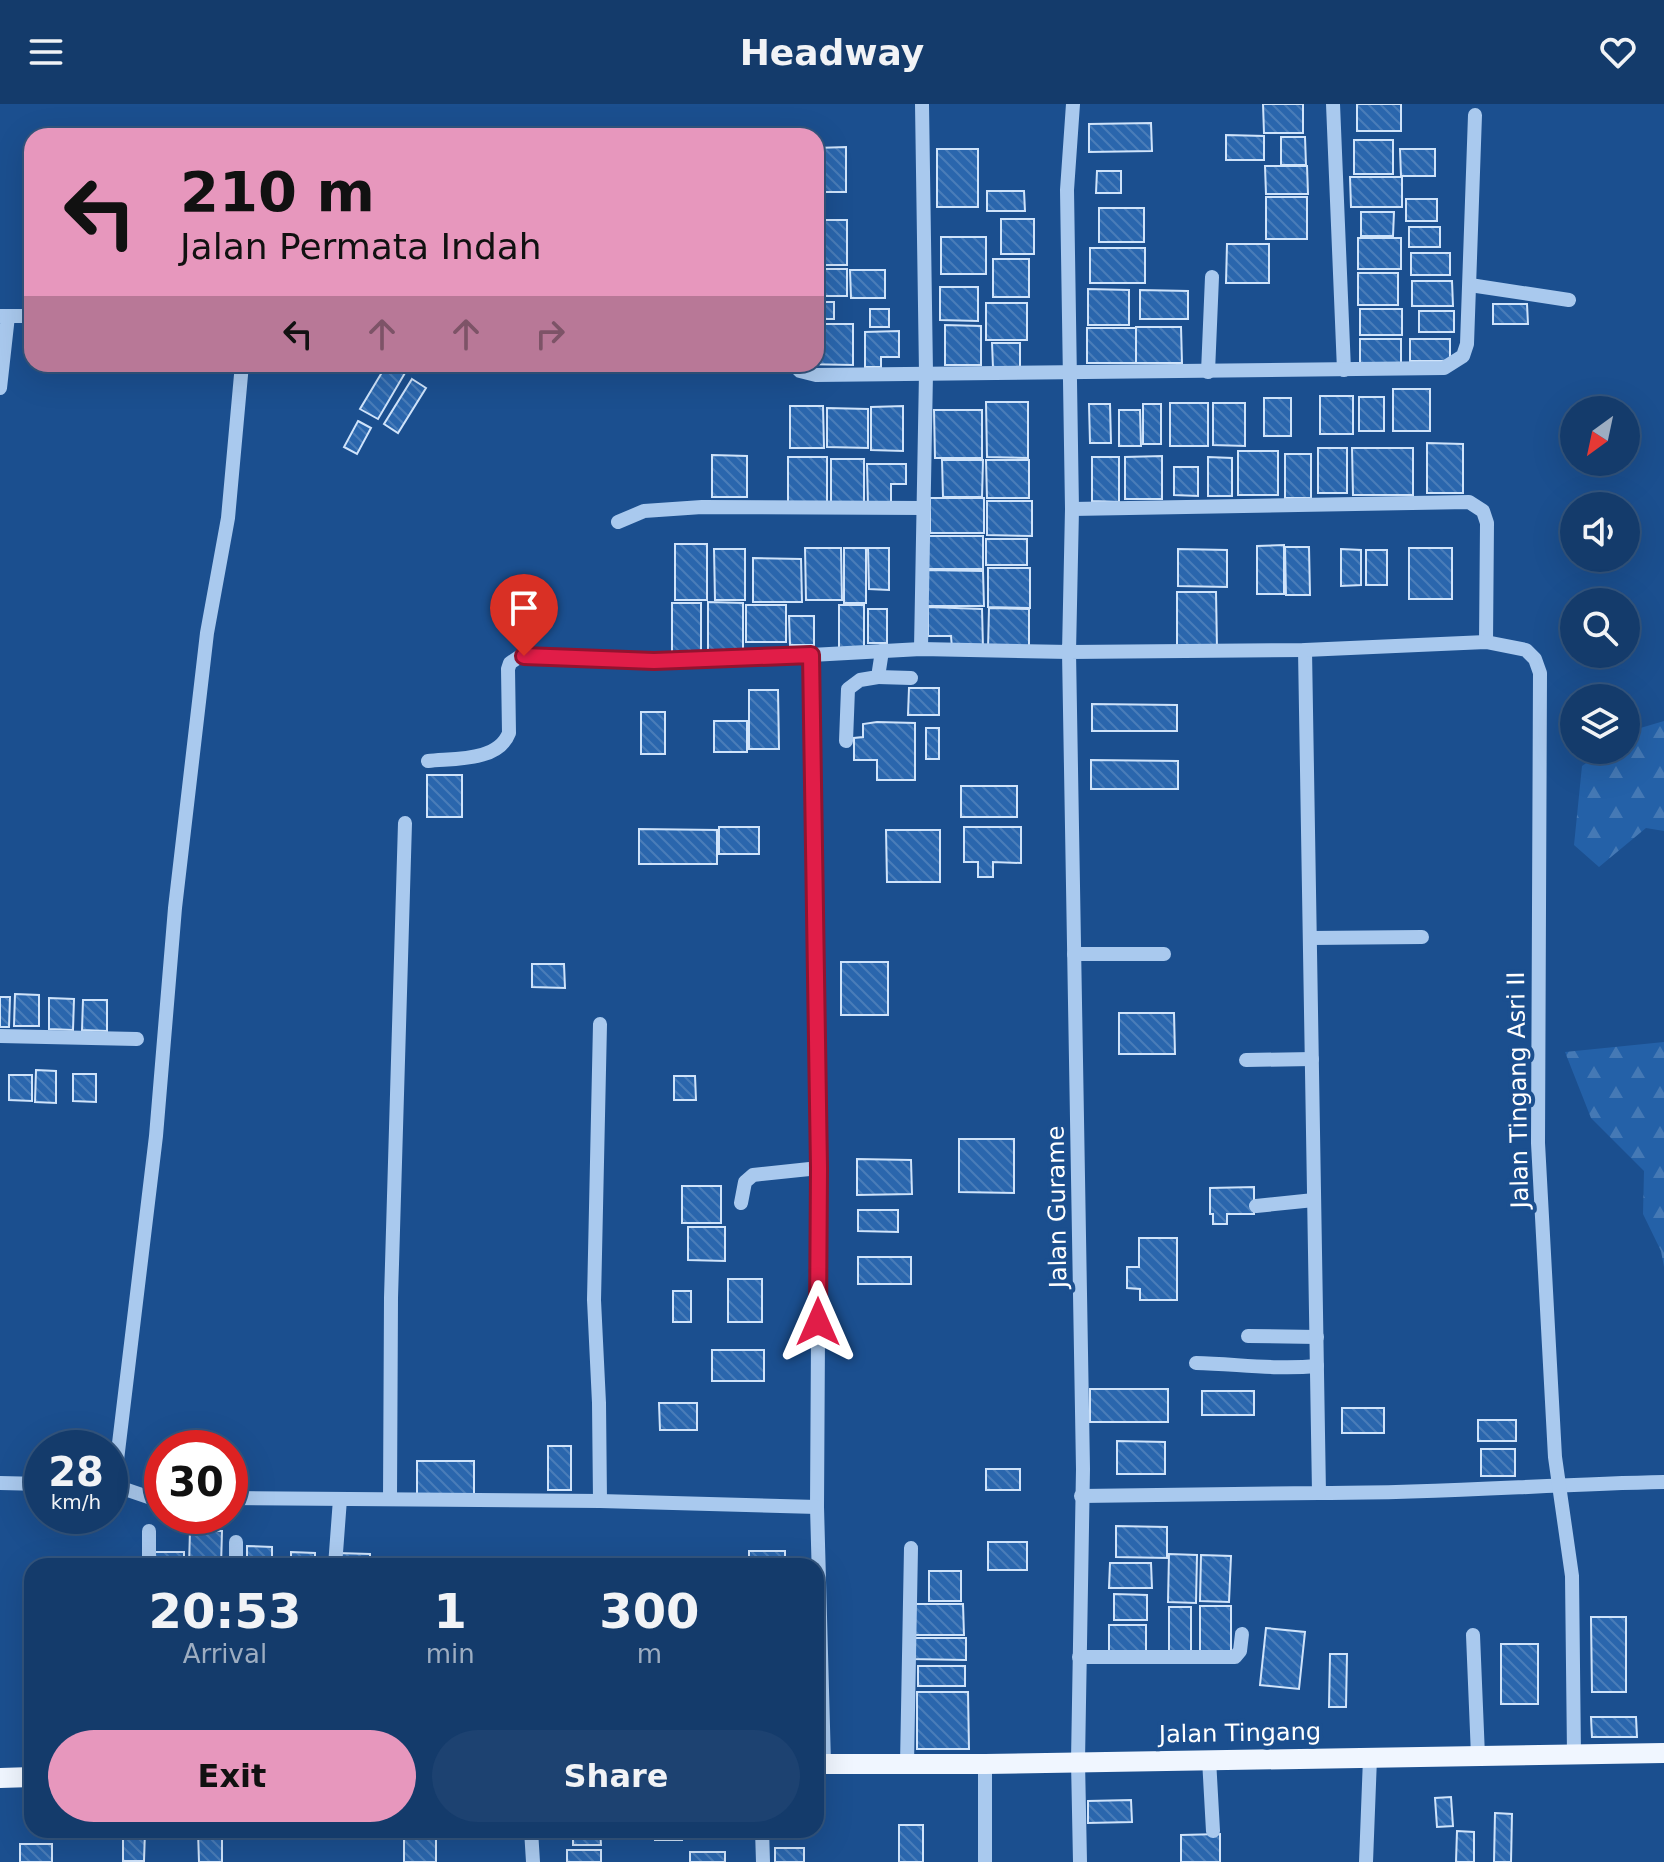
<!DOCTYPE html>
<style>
body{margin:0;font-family:"DejaVu Sans",sans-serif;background:#1d4271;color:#f1f3f6;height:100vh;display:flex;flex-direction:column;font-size:30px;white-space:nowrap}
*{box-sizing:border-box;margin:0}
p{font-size:26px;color:#9dadc1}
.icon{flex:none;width:44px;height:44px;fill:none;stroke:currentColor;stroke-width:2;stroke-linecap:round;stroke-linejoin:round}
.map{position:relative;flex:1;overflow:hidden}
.drawer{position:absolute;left:24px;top:1454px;width:800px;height:280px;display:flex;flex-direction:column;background:#143b6b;border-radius:24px;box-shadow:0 8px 32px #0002,0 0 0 2px #33557e}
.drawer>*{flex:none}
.top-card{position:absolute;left:24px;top:24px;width:800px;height:244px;border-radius:24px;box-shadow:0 8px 32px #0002,0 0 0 2px #33557e;background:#e797bd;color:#111;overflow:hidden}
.needle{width:52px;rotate:213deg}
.tools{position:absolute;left:1560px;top:292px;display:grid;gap:16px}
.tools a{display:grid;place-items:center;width:80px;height:80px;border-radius:50%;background:#143b6b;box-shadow:0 8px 32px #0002,0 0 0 2px #33557e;font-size:40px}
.speed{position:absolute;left:24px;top:1326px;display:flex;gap:16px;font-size:40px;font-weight:700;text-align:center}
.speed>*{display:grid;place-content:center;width:104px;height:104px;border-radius:50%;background:#143b6b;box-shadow:0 8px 32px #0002,0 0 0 2px #33557e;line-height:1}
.speed small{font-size:20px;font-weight:400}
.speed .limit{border:12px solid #d22;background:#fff;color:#111}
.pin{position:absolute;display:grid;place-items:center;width:68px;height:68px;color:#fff;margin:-82px -34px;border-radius:50% 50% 50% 0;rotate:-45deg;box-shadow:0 0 8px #0007}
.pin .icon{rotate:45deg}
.me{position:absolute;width:88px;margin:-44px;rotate:0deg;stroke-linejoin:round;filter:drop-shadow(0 0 6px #0008)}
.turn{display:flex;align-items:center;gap:28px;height:168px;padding:0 24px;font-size:36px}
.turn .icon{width:104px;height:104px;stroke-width:2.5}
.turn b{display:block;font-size:56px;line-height:68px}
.lanes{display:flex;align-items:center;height:76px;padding:0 24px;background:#0003;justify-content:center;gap:40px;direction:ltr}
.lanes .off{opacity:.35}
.eta{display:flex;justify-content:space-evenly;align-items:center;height:136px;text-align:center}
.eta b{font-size:48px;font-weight:700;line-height:56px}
.primary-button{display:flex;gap:16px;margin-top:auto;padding:16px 24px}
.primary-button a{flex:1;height:92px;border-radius:48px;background:#e797bd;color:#111;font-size:32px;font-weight:700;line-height:92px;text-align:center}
.primary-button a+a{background:#1d4271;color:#f1f3f6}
header{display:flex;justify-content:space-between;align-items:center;height:104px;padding:0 24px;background:#143b6b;font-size:36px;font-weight:700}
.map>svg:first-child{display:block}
</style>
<header><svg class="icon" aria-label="menu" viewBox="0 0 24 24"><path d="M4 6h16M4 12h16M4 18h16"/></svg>Headway<svg class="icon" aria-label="heart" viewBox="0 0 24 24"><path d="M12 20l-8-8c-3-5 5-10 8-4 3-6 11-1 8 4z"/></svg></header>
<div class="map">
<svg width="1664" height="1758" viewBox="0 0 1664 1758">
<defs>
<pattern id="forest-firs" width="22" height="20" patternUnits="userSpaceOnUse" patternTransform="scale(2)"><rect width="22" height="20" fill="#2461a8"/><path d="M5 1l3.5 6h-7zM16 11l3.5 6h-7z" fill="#4579b5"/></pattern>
<pattern id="building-back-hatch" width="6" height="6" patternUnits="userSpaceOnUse" patternTransform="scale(2)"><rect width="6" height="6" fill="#2a66ad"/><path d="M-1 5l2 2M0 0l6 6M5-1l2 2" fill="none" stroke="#4a7db9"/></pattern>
</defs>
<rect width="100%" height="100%" fill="#1b4f8f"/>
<g fill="url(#forest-firs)">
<polygon points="1664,617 1664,727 1646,724 1599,763 1574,741 1582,662 1605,646 1626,646 1626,633 1637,625"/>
<polygon points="1664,938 1664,1163 1661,1147 1643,1110 1644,1067 1591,1014 1565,948"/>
</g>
<g fill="url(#building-back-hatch)" stroke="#cfe3fa" stroke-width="2">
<polygon points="1263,0 1303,0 1303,29 1264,29"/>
<rect x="1357" y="0" width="44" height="27"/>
<polygon points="1151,19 1152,47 1089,48 1089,20"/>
<polygon points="1226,31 1264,32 1264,56 1226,56"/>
<polygon points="1281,33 1305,33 1306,61 1281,61"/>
<rect x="1354" y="36" width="39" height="34"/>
<polygon points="846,43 846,88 816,88 816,44"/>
<rect x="937" y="45" width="41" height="58"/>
<polygon points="1400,45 1435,45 1435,72 1401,72"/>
<polygon points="1265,62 1307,62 1308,90 1266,90"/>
<polygon points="1097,67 1121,67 1121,89 1096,89"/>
<polygon points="1350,73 1402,73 1402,103 1351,103"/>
<polygon points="987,87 1024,87 1025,107 987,107"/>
<rect x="1266" y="93" width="41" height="42"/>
<rect x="1406" y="95" width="31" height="22"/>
<rect x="1099" y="104" width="45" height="34"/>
<polygon points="1361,108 1394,108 1393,132 1361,132"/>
<rect x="1001" y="115" width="33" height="35"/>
<rect x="816" y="116" width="31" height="45"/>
<rect x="1409" y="123" width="31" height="20"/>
<rect x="941" y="133" width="45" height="37"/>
<rect x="1358" y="134" width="43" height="31"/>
<polygon points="1227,140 1269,140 1269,179 1226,179"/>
<rect x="1090" y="144" width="55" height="35"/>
<rect x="1411" y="149" width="39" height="22"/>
<rect x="993" y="155" width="36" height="38"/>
<rect x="816" y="165" width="31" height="27"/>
<polygon points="850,166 885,166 885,194 851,194"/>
<rect x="1358" y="169" width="40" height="32"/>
<polygon points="1412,177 1452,177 1453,202 1412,202"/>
<polygon points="940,183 978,183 978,217 940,216"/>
<polygon points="1088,185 1129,186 1129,221 1088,221"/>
<polygon points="1140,186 1188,187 1188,215 1140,215"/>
<rect x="816" y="198" width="18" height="17"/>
<rect x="986" y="199" width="41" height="37"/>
<polygon points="1493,200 1527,200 1528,220 1493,220"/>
<rect x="870" y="205" width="19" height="18"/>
<rect x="1360" y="205" width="42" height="26"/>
<rect x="1419" y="207" width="35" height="21"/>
<polygon points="816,220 853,220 853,261 801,260 816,260"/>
<polygon points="945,221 981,222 981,261 945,261"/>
<polygon points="1136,223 1181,223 1182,259 1136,259"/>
<rect x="1087" y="224" width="49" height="35"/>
<polygon points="899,227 899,253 881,253 881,263 865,263 865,228"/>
<rect x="1360" y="235" width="41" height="26"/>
<rect x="1410" y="235" width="40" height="22"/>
<polygon points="992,239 1020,239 1020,264 993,264"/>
<polygon points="387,260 405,269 378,315 360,305"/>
<polygon points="412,275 426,284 398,329 384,320"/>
<rect x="1393" y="285" width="37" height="42"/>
<rect x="1320" y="292" width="33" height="38"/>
<rect x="1359" y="293" width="25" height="34"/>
<rect x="1264" y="294" width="27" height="38"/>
<polygon points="986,298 1028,298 1028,354 987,353"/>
<rect x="1170" y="299" width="38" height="43"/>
<polygon points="1213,299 1245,299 1245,342 1213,341"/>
<polygon points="1089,300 1110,300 1111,339 1090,339"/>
<rect x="1143" y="300" width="18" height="40"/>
<polygon points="790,302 823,302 824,344 790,344"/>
<polygon points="903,302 903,347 871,346 871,303"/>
<polygon points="827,304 868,305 868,344 827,343"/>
<polygon points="934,306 982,306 982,354 935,354"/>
<polygon points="1119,306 1140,306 1141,342 1119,342"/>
<polygon points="358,317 371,324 357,350 344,343"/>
<polygon points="1427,339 1463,340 1463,389 1427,389"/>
<rect x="1318" y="344" width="29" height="45"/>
<polygon points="1352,344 1413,344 1413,391 1353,391"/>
<rect x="1238" y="347" width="40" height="44"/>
<rect x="1285" y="350" width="26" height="44"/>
<polygon points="712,351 747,352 747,393 712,393"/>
<polygon points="1162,352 1162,395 1125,395 1125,353"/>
<polygon points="788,353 827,353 827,400 788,399"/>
<polygon points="1092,353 1119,353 1119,398 1092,397"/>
<polygon points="1208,353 1232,354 1232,392 1208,392"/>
<rect x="831" y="355" width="33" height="45"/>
<polygon points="942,356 983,356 982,393 943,393"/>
<polygon points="986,356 1029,356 1029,394 987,394"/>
<polygon points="867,360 906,360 906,380 891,380 891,402 868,402"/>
<polygon points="1174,363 1198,363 1198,392 1174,391"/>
<rect x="930" y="394" width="54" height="35"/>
<polygon points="987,397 1032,397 1032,432 987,431"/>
<rect x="928" y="432" width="55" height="33"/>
<rect x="986" y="435" width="41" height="26"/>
<rect x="675" y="440" width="32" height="56"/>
<polygon points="1284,441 1284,490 1257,490 1257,442"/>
<polygon points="1285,443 1309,443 1310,491 1286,491"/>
<polygon points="805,444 841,444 842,496 806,496"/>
<rect x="844" y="444" width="22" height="55"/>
<polygon points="868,444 889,444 889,486 869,485"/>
<rect x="1409" y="444" width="43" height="51"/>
<polygon points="714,445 745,445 745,496 715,496"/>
<polygon points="1178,445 1227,446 1227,483 1178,482"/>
<polygon points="1341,445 1361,446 1361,481 1341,482"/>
<rect x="1366" y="446" width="21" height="35"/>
<polygon points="753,454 801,455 802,498 753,498"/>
<polygon points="988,464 1030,464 1030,504 988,503"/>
<polygon points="927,466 983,467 984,502 927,502"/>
<polygon points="1177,488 1216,488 1217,545 1177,545"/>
<polygon points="708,498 743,499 743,547 708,547"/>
<rect x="672" y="499" width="29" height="54"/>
<rect x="746" y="501" width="40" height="37"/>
<rect x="839" y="501" width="25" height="44"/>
<polygon points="928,503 982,505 983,544 952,544 951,532 928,532"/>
<polygon points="989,504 1029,505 1029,545 988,545"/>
<rect x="868" y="505" width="19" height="34"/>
<polygon points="789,512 814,512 814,541 790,541"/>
<polygon points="909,584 939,584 939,611 908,611"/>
<polygon points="749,586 778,586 779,645 749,645"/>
<polygon points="1092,600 1177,601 1177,627 1092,627"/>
<rect x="641" y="608" width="24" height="42"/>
<rect x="714" y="617" width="33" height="31"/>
<polygon points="877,618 915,619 915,676 877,676 877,656 854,656 854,634 863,633 863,620"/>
<rect x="926" y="624" width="13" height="31"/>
<polygon points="1091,656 1178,657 1178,685 1091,685"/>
<rect x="427" y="671" width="35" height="42"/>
<rect x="961" y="682" width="56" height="31"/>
<rect x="719" y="723" width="40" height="27"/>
<polygon points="964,723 1021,723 1021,759 993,758 993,773 978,773 978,758 964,758"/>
<polygon points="639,725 717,726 717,760 639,760"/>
<polygon points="886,726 940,726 940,778 887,778"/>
<rect x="841" y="858" width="47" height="53"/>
<polygon points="532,860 564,860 565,884 532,883"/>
<polygon points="15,890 39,891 39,922 14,922"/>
<polygon points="0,893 10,893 9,923 0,923"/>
<polygon points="49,894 74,895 73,926 49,925"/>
<polygon points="83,896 107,896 107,927 82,926"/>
<polygon points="1119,909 1174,909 1175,950 1119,950"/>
<polygon points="36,966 56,967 56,999 35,998"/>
<polygon points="73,970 96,970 96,998 73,997"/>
<polygon points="9,971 32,971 32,997 9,996"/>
<polygon points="674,972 695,972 696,996 674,996"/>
<polygon points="959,1035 1014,1035 1014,1089 959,1088"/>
<polygon points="857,1055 911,1056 912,1090 857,1091"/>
<rect x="682" y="1082" width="39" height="37"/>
<polygon points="1254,1083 1254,1110 1227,1110 1227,1120 1213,1120 1213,1110 1210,1110 1210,1084"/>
<polygon points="858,1106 898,1106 898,1128 858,1127"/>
<polygon points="688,1123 725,1123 725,1157 688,1156"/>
<polygon points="1139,1134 1177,1134 1177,1196 1140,1196 1140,1185 1127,1184 1127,1163 1139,1163"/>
<rect x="858" y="1153" width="53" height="27"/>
<rect x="728" y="1175" width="34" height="43"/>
<rect x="673" y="1187" width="18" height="31"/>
<rect x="712" y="1246" width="52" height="31"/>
<rect x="1090" y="1285" width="78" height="33"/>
<rect x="1202" y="1287" width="52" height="24"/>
<polygon points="659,1299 697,1299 697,1326 660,1326"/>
<rect x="1342" y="1304" width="42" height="25"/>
<rect x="1478" y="1316" width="38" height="21"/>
<polygon points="1117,1337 1165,1338 1165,1370 1117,1370"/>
<rect x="548" y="1342" width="23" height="44"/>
<rect x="1481" y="1345" width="34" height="27"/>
<rect x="417" y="1357" width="57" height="35"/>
<rect x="986" y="1365" width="34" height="21"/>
<polygon points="1116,1422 1167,1423 1167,1454 1116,1453"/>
<polygon points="190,1426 222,1427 221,1462 189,1462"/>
<rect x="988" y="1438" width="39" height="28"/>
<polygon points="247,1442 272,1443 272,1462 247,1462"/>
<rect x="749" y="1447" width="36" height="15"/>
<rect x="155" y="1448" width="29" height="14"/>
<polygon points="291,1448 315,1449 315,1462 291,1462"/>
<polygon points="337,1449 370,1450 370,1462 337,1462"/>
<polygon points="1169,1450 1197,1451 1196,1499 1168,1498"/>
<polygon points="1201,1451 1231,1452 1229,1498 1200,1497"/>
<polygon points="1110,1459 1151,1459 1152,1484 1109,1484"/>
<rect x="929" y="1467" width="32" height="30"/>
<polygon points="1114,1490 1147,1491 1147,1516 1114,1516"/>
<polygon points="910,1500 963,1500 964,1531 910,1531"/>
<rect x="1200" y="1502" width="31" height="49"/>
<rect x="1169" y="1503" width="22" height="46"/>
<polygon points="1591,1513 1626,1513 1626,1588 1592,1588"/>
<rect x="1109" y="1521" width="37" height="26"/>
<polygon points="1266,1524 1305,1528 1299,1585 1260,1581"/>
<polygon points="909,1534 966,1534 966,1556 909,1555"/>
<rect x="1501" y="1540" width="37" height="60"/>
<polygon points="1330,1550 1347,1550 1346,1603 1329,1603"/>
<rect x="918" y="1562" width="47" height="20"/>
<polygon points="917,1588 968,1588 969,1645 917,1645"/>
<polygon points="1591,1613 1636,1613 1637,1633 1592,1633"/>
<polygon points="1451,1693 1453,1722 1437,1723 1435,1694"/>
<polygon points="1131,1696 1132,1718 1088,1719 1088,1697"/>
<polygon points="1495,1709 1512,1710 1511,1758 1494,1758"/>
<rect x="899" y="1721" width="24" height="37"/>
<rect x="404" y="1726" width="32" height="32"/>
<polygon points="573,1726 600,1726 601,1741 573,1741"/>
<rect x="655" y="1726" width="27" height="10"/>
<polygon points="123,1727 145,1727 144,1757 123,1757"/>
<polygon points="198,1727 222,1727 222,1758 199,1758"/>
<polygon points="1457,1727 1474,1728 1474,1758 1456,1758"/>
<polygon points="1220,1730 1220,1758 1181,1758 1181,1731"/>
<rect x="20" y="1740" width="32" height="18"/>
<rect x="775" y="1744" width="29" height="14"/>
<rect x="567" y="1746" width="34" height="12"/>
<rect x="690" y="1748" width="35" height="10"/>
</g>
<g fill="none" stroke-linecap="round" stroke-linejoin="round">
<g stroke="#a9c9ee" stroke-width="14">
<polyline points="1333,0 1344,266"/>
<polyline points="1470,181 1569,196"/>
<polyline points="0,212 32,212"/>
<polyline points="793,260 800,267 816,271 1444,264 1463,252 1467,240 1475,11"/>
<polyline points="1208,268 1212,173"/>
<polyline points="0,284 8,212"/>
<polyline points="1072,405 1469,398 1483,407 1487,419 1486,538"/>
<polyline points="618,418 644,407 702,403 924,404"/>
<polyline points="921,545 926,269 922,0"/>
<polyline points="811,551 921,545 1069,548 1072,405 1067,86 1073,0"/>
<polyline points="878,573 911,574"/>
<polyline points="846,637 848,585 860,576 878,573 882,547"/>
<path d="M428,657C453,654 498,658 509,629L508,565L510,559L519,553L654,557L811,551L819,1064L817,1403L824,1659"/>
<polyline points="1310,834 1422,833"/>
<polyline points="1074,850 1164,850"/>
<polyline points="600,920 594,1196 599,1299 600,1397"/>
<polyline points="0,932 137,935"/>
<polyline points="1246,956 1312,955"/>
<polyline points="741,1099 745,1078 753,1071 819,1064"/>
<polyline points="1256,1102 1314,1096"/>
<polyline points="1248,1232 1317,1233"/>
<path d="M1196,1259C1237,1260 1277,1266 1317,1262"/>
<polyline points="0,1379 42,1380"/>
<polyline points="110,1380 148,1393 162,1393"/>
<polyline points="114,1381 156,1032 175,804 207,529 228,414 242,260"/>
<path d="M1319,1389C1434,1390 1549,1380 1664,1378"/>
<polyline points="1081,1392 1319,1389 1305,546"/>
<polyline points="230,1394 600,1397 817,1403"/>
<polyline points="390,1395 391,1194 405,719"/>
<polyline points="149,1462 149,1427"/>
<polyline points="236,1462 236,1438"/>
<polyline points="335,1462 340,1395"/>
<polyline points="1473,1531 1478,1652"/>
<polyline points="1079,1553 1235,1553 1240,1547 1242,1530"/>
<polyline points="1209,1655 1213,1727"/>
<polyline points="907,1660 911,1444"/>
<polyline points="531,1726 533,1758"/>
<polyline points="762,1726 763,1758"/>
<polyline points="985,1758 985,1660"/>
<polyline points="1080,1758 1078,1657 1083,1365 1069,548 1305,546 1486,538 1526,546 1535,555 1540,569 1538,1039 1555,1353 1572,1472 1574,1651"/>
<polyline points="1366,1758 1370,1654"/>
</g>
<g stroke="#f0f6ff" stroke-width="20">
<polyline points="816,1660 985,1660 1664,1649"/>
<polyline points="0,1674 32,1673"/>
</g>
</g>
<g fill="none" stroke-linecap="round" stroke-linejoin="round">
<defs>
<polyline id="route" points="524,552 654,557 811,551 819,1064 818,1218"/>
</defs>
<use href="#route" stroke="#92132f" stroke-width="20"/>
<use href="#route" stroke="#e11d48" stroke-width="14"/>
</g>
<g text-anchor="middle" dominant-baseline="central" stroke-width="8" stroke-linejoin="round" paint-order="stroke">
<g font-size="24" fill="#fff" stroke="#1b4f8f">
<text transform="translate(1518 986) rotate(-91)">Jalan Tingang Asri II</text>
<text transform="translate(1057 1103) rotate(-91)">Jalan Gurame</text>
<text transform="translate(1240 1629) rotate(-1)">Jalan Tingang</text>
</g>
</g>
</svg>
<div class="tools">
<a><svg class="needle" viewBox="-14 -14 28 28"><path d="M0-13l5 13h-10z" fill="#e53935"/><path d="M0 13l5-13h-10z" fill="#9dadc1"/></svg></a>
<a><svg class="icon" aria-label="sound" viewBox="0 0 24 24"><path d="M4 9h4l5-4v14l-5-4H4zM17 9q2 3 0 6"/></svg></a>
<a><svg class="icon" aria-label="search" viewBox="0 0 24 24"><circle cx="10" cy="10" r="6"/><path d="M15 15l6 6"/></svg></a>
<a><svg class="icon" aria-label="layers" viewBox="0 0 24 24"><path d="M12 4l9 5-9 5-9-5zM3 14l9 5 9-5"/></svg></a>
</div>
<div class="speed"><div>28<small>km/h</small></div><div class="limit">30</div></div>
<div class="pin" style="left:524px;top:552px;background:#d93025"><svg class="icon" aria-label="arrive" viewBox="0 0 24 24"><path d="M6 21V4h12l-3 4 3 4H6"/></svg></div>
<svg class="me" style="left:818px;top:1218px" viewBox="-20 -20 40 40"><path d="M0-17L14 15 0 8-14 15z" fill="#e11d48" stroke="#fff" stroke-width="4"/></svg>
<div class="top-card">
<div class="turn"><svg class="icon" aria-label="left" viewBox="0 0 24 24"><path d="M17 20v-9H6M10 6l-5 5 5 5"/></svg><div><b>210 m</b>Jalan Permata Indah</div></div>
<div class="lanes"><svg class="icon" aria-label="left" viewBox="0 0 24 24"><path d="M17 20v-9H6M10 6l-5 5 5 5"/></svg><svg class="icon off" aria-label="ahead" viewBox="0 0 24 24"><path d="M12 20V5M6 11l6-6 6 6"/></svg><svg class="icon off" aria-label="ahead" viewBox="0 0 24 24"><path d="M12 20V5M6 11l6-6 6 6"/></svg><svg class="icon off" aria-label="right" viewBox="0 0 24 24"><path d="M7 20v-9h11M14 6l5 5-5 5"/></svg></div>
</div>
<section class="drawer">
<div class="eta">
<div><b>20:53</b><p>Arrival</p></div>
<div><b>1</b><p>min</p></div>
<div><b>300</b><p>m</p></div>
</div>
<div class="primary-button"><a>Exit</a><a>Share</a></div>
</section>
</div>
